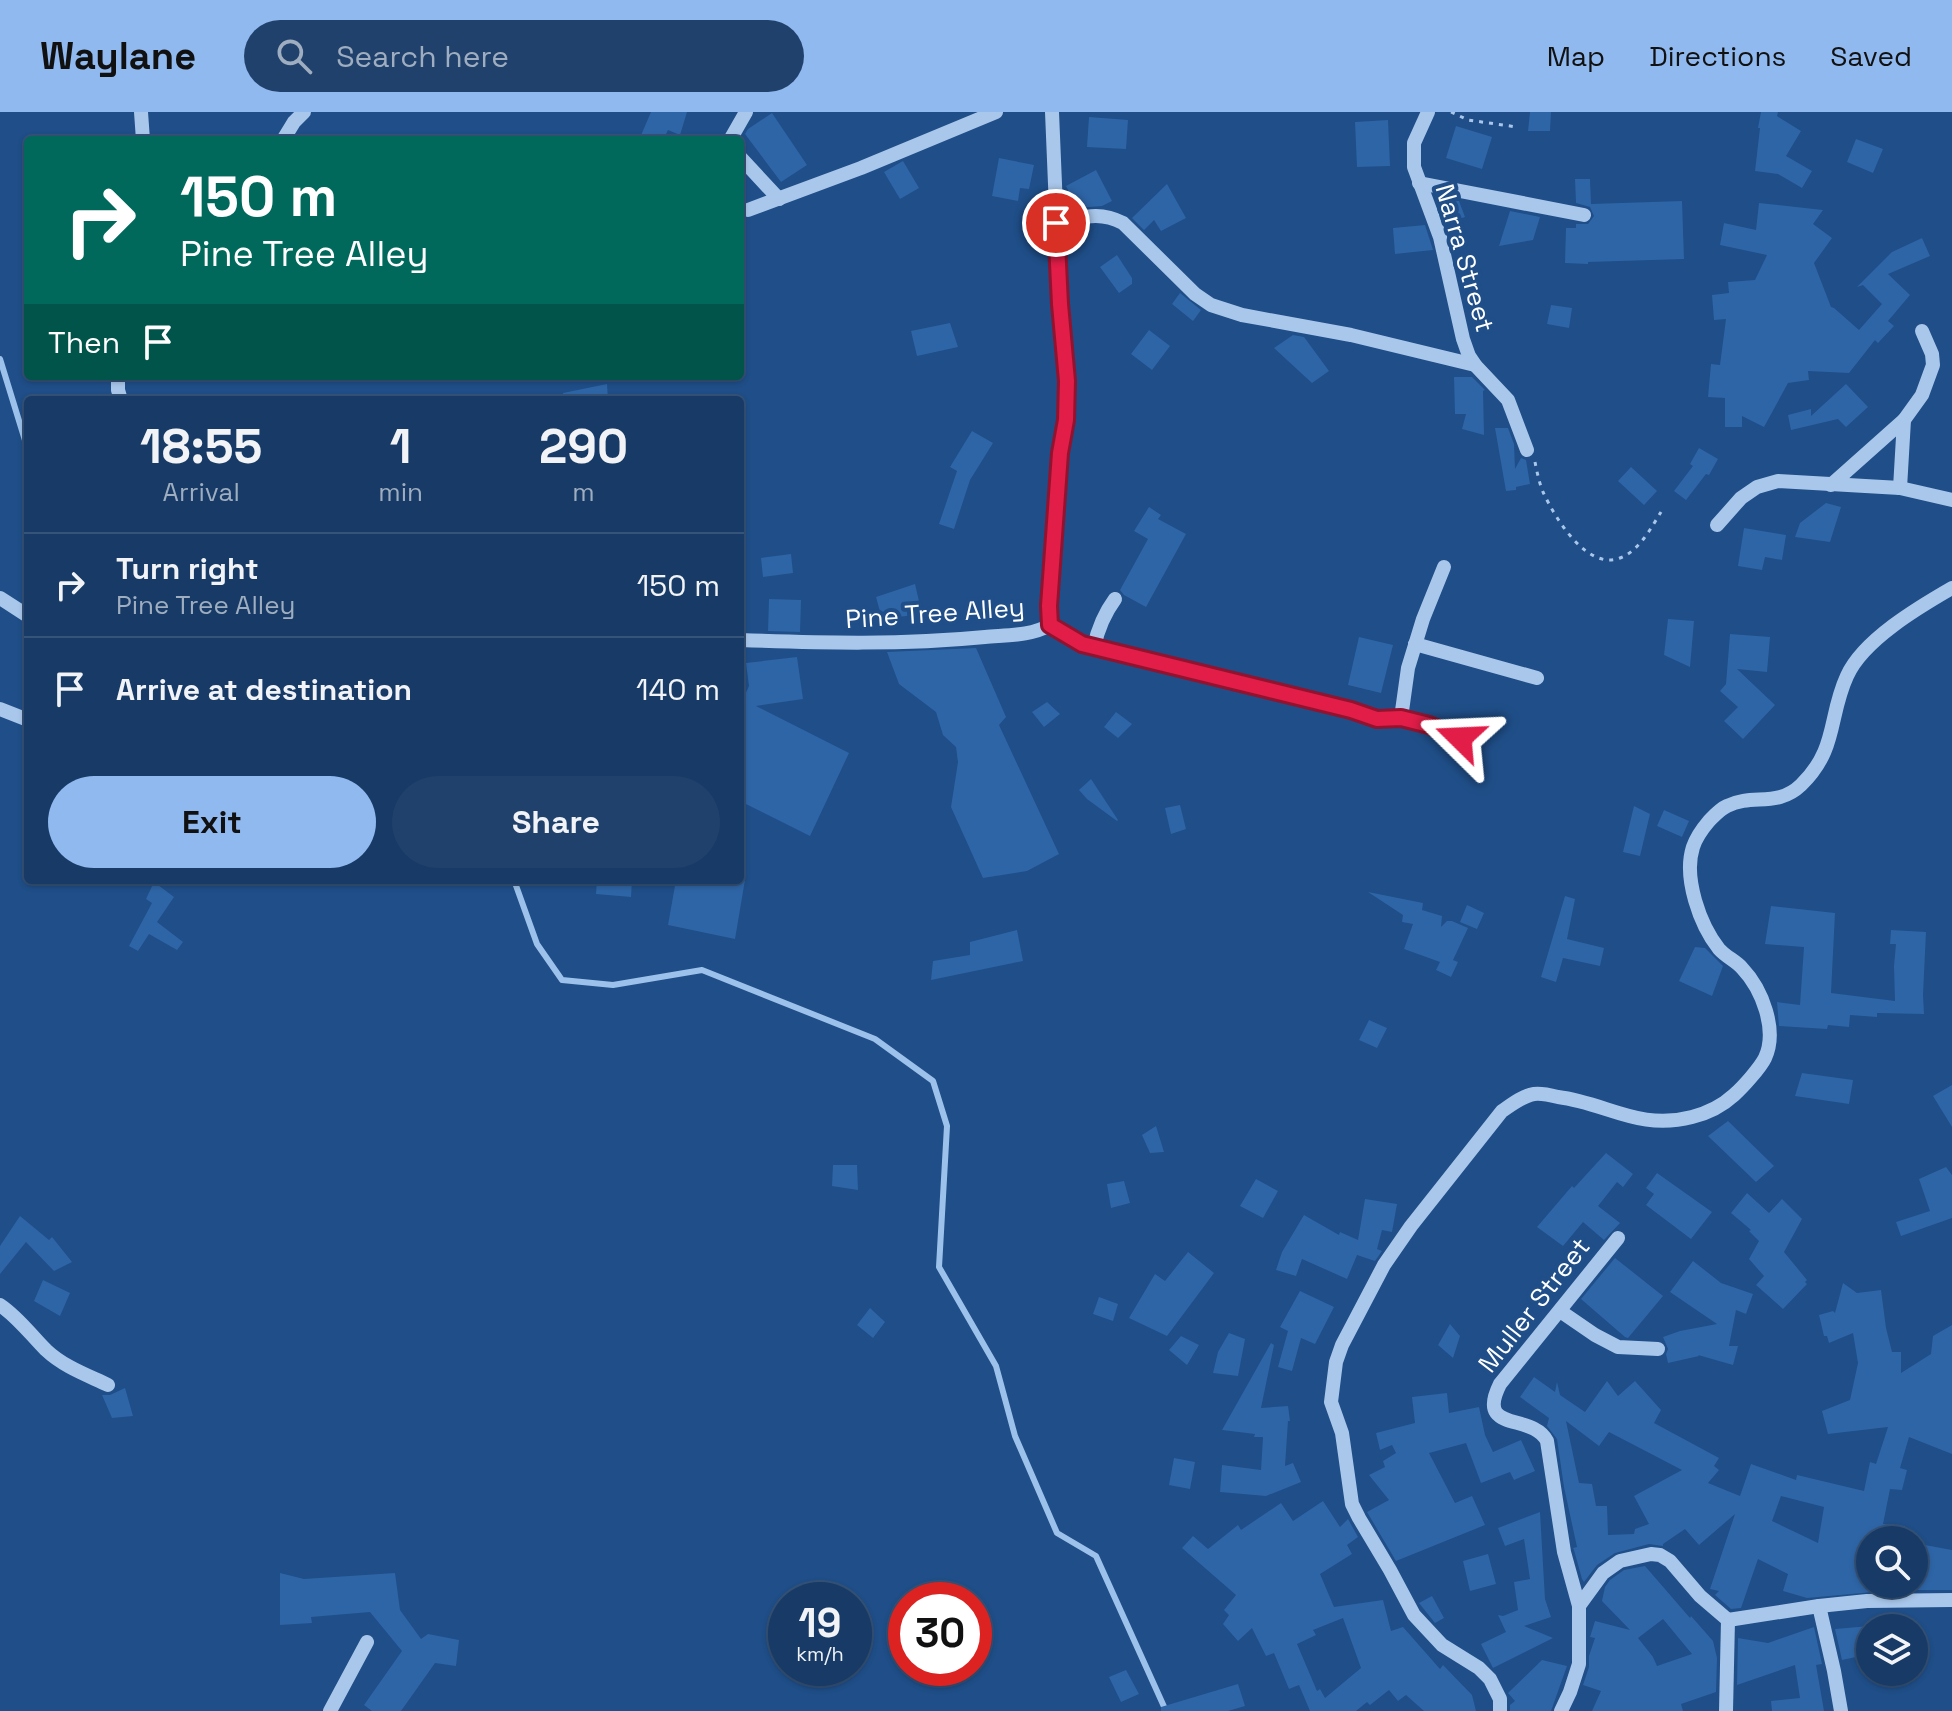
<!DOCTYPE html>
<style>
body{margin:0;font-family:"Space Grotesk",sans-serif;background:#20416c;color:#f1f3f6;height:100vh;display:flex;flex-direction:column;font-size:30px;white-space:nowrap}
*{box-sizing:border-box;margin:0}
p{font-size:26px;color:#9eadbf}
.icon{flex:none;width:44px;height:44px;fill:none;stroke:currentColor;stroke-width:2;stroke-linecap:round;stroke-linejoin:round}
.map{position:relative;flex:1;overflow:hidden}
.panel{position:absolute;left:24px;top:284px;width:720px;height:488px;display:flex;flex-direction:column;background:#173a66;border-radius:8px;box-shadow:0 2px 6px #0004,0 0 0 2px #36547a}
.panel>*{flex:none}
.hud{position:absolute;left:24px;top:24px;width:720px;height:244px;border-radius:8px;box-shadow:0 2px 6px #0004,0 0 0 2px #36547a;background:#00695c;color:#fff;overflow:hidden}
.controls{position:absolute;left:1856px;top:1414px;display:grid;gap:16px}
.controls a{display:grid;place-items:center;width:72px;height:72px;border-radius:50%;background:#173a66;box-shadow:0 2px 6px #0004,0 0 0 2px #36547a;font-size:40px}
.speed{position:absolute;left:768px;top:1470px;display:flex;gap:16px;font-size:40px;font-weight:700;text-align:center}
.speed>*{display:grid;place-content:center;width:104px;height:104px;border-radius:50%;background:#173a66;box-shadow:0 2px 6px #0004,0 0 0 2px #36547a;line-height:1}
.speed small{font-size:20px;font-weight:400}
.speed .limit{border:12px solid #d22;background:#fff;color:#111}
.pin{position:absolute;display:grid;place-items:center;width:68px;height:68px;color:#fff;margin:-34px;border:4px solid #fff;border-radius:50%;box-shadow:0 2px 8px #0007}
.me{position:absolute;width:88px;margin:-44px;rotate:291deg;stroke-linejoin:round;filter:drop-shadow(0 0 6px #0008)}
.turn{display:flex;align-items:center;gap:28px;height:168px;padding:0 24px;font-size:36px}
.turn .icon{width:104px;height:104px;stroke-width:2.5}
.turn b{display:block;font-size:56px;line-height:68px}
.then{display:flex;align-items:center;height:76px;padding:0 24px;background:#0003;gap:16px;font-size:30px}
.eta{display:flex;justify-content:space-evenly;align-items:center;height:136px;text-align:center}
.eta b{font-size:48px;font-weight:700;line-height:56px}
.cta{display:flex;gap:16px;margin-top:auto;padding:16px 24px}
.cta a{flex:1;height:92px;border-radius:48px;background:#90b9f0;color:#111;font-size:32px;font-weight:700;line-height:92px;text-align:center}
.cta a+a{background:#20416c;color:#f1f3f6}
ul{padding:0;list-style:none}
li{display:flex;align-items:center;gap:24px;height:104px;padding:0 24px;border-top:2px solid #36547a}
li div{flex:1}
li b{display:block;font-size:30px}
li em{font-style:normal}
header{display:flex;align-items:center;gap:48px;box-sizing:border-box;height:112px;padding:0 40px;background:#90b9f0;color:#111}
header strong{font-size:38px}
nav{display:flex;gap:44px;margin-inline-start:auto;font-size:28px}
.search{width:560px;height:72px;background:#20416c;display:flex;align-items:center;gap:20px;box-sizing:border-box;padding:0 28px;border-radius:44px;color:#9eadbf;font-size:30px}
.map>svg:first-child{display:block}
</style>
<header>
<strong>Waylane</strong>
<div class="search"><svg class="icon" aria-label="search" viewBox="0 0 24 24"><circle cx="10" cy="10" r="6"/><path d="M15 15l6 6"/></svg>Search here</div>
<nav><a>Map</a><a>Directions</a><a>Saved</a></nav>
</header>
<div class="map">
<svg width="1952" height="1599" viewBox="0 0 1952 1599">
<rect width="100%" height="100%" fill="#1f4e88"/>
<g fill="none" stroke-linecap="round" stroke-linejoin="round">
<g stroke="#9cc2ec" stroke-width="6">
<polyline points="0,247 28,338"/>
<polyline points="514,768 537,832 562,868 613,873 702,858 875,927 933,969 947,1014 939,1155 996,1254 1015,1324 1057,1421 1096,1444 1166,1599"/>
</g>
</g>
<g fill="#2e65a6" fill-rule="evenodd">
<polygon points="651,0 687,0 680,23 668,18 663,28 639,28"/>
<polygon points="1530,0 1551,0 1550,19 1528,19"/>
<polygon points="1761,0 1778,0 1777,4 1801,19 1786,44 1812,59 1802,76 1778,62 1755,59 1760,16 1758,16"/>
<polygon points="772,1 807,53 781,70 745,22 748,17"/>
<polygon points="1089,5 1128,8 1126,37 1087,35"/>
<polygon points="1388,8 1390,54 1357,55 1355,10"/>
<polygon points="1456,14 1492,25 1482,57 1446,46"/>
<polygon points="1856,27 1883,37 1873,61 1847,50"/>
<polygon points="999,46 1034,53 1029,77 1020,76 1018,89 992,84"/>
<polygon points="903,49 919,76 900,87 884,60"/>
<polygon points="1096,58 1112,89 1102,94 1077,96 1066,74"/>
<polygon points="1575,67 1590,67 1591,92 1682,89 1684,147 1588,150 1588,152 1565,151 1566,116 1576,116 1576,112 1588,112 1594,104 1590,95 1576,91"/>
<polygon points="1167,72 1186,106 1161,119 1154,108 1144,118 1132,106"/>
<polygon points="1447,87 1459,89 1465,105 1450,110 1442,89"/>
<polygon points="1759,91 1823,98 1813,112 1832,126 1814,151 1831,195 1834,196 1859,218 1882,192 1863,173 1857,175 1892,140 1922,126 1930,144 1888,162 1910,183 1888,209 1894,214 1878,231 1875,228 1849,261 1808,259 1809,268 1788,271 1764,315 1742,304 1742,315 1725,315 1725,286 1708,285 1711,252 1720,253 1726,207 1714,208 1712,183 1729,181 1728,170 1755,168 1767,143 1720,133 1724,111 1756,118"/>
<polygon points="1510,99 1540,105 1533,128 1499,134"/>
<polygon points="1425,113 1433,138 1395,142 1393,116"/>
<polygon points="1117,143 1132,166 1132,172 1119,181 1100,155"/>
<polygon points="1180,181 1201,198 1193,209 1172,192"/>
<polygon points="1551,193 1572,196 1569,216 1547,212"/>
<polygon points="950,211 958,235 917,244 911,219"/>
<polygon points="1149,218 1170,234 1152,258 1131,242"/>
<polygon points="1293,223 1304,225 1329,259 1312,271 1274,236"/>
<polygon points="1454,265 1472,265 1485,278 1483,279 1484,323 1462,317 1466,302 1455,302"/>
<polygon points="607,272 608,288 564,288 563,281"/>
<polygon points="1846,272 1868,295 1846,315 1838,307 1791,318 1788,303 1811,297 1811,304"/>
<polygon points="1495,316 1508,316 1514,332 1515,357 1521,346 1526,348 1530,372 1516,375 1516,378 1506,379"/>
<polygon points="972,319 993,331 970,368 954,417 939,412 957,359 950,355"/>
<polygon points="1699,336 1718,347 1709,363 1706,362 1686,388 1674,379 1693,354 1690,352"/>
<polygon points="1631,355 1657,379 1644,393 1618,369"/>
<polygon points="1826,391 1841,395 1830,430 1795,425 1800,411"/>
<polygon points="1149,395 1161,403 1158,407 1186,422 1146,495 1124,483 1120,478 1148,427 1134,419"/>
<polygon points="1744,416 1786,423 1782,448 1765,445 1762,458 1738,454"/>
<polygon points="791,442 793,461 763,465 761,446"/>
<polygon points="915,472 922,502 882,507 876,485"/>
<polygon points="769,487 801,488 800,520 768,519"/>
<polygon points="1668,507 1694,509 1690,555 1664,543"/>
<polygon points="1730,522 1770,525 1767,560 1737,557 1775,593 1743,627 1724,609 1738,595 1720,579 1726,572"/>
<polygon points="1359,525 1393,533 1381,581 1348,573"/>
<polygon points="976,536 1006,605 999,613 1059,742 1027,759 983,766 951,695 958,650 956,635 943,623 936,600 899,572 887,540"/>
<polygon points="797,545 803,587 756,594 849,641 810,724 740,689 740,586 743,587 749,574 746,551"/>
<polygon points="1047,590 1060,602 1044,615 1032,600"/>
<polygon points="1116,600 1132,612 1118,626 1104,615"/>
<polygon points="1091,667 1118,708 1117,709 1087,687 1079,678"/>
<polygon points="1180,693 1186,717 1171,722 1165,696"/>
<polygon points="1634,694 1650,702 1640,744 1623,740"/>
<polygon points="1664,698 1689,709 1682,725 1657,714"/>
<polygon points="597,768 632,768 631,785 596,782"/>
<polygon points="676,768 745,768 735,827 668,813"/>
<polygon points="154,770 174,785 157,810 183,830 177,838 149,822 138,839 129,834 152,791 146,787"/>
<polygon points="1368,780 1423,791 1422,798 1442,804 1441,815 1447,809 1452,809 1468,816 1453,848 1458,850 1451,865 1436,858 1440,850 1404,837 1413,812 1402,810 1403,803"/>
<polygon points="1565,784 1575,787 1567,827 1604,836 1600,854 1563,846 1556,870 1541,865"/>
<polygon points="1467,793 1484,801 1477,817 1460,810"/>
<polygon points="1771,794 1835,801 1831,881 1895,889 1894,854 1896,832 1890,832 1891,818 1926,820 1923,883 1924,902 1877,901 1877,905 1850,903 1849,915 1828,913 1827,917 1779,914 1777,890 1800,893 1804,835 1765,832"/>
<polygon points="1017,818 1023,849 931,868 933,849 970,843 970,830"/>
<polygon points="1695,835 1705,836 1723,854 1712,884 1679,869"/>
<polygon points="1369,908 1387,916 1377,936 1359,928"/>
<polygon points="1802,961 1853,968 1849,992 1795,984"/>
<polygon points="1952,973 1952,1015 1933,984"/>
<polygon points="1728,1009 1774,1054 1756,1070 1708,1024"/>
<polygon points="1156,1014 1164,1040 1150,1041 1142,1023"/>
<polygon points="1606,1041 1633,1062 1623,1075 1617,1070 1598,1094 1620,1111 1604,1128 1583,1110 1563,1134 1537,1115 1572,1074 1574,1076"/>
<polygon points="833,1053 857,1053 858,1078 832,1074"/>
<polygon points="1946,1055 1952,1063 1952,1106 1901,1124 1896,1110 1930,1099 1919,1067"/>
<polygon points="1657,1061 1712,1100 1691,1127 1646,1093 1654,1082 1646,1076"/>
<polygon points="1256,1067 1278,1079 1263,1106 1240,1094"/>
<polygon points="1124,1069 1130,1091 1111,1096 1107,1072"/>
<polygon points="1747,1081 1769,1101 1782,1087 1802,1107 1784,1140 1807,1168 1805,1170 1807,1172 1783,1197 1756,1173 1764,1164 1749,1147 1759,1129 1749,1119 1751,1118 1731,1101"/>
<polygon points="1365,1087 1397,1092 1392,1120 1382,1118 1377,1137 1382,1139 1375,1149 1357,1143 1347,1167 1302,1147 1296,1164 1276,1158 1282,1140 1304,1103 1339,1123 1340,1120 1358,1128"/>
<polygon points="20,1104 49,1128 52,1125 72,1150 54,1159 26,1130 0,1162 0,1134"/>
<polygon points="1188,1140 1214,1161 1167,1224 1129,1206 1155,1162 1165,1169"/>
<polygon points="1615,1146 1663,1184 1628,1226 1625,1225 1581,1187"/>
<polygon points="1693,1149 1721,1171 1753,1182 1746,1202 1736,1198 1729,1234 1738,1234 1733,1253 1698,1243 1699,1244 1668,1251 1666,1242 1668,1237 1663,1225 1680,1219 1717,1212 1670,1180"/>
<polygon points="43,1168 70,1181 60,1204 34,1189"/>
<path d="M1843,1171L1857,1181L1881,1178L1886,1216L1892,1240H1901V1261L1931,1242L1933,1224L1952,1213V1342L1909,1325L1900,1356L1907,1358L1902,1378L1890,1377L1883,1412L1905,1414L1904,1428L1874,1426V1428H1870V1472H1885L1884,1479L1807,1486L1783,1479L1788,1462L1758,1447L1741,1496L1731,1497L1715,1483L1719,1479L1710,1477L1735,1402L1699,1433L1685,1417L1663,1432V1434L1649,1432L1615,1441L1597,1453L1584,1470L1582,1467L1574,1438L1573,1436L1577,1435L1564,1375L1557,1327L1547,1314L1549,1306L1520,1285L1534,1265L1555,1280L1557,1270L1560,1283L1585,1300L1607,1269L1618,1284L1635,1269L1661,1298L1654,1311L1719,1346L1714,1354L1719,1358L1708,1371L1740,1384L1751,1352L1796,1368L1797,1363L1864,1379L1870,1350L1876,1352L1888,1315L1828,1322L1822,1299L1850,1288L1858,1251L1853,1221L1829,1231L1827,1224H1824L1819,1203L1833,1199L1835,1201ZM1566,1309L1599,1334L1609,1320L1682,1358L1634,1384L1649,1412L1635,1417L1634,1422L1608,1423L1607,1394H1596L1592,1372L1579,1371ZM1781,1384L1824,1395L1818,1431L1772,1409Z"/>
<polygon points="1300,1179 1334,1195 1315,1232 1301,1226 1292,1259 1278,1255 1288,1219 1280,1215"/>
<polygon points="1099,1185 1118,1192 1113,1209 1093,1202"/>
<polygon points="870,1196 885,1210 873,1226 857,1213"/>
<polygon points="1450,1212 1460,1224 1453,1246 1438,1233"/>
<polygon points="1229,1221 1245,1227 1238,1264 1213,1261 1218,1240"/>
<polygon points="1181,1224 1199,1233 1187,1253 1169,1238"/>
<polygon points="1271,1231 1274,1233 1261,1296 1288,1294 1290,1309 1288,1309 1285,1354 1293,1351 1301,1370 1266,1384 1220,1380 1222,1353 1261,1358 1263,1325 1254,1325 1255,1322 1222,1318"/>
<polygon points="125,1276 133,1304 112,1306 102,1283 110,1283"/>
<polygon points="1447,1281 1449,1301 1479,1295 1485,1323 1493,1340 1521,1328 1535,1359 1514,1368 1510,1360 1481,1371 1466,1331 1429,1341 1455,1391 1472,1384 1485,1413 1396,1449 1367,1400 1389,1388 1369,1363 1385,1355 1383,1349 1396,1341 1392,1333 1380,1338 1376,1321 1415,1311 1412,1285"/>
<polygon points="1174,1346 1195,1350 1190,1377 1169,1373"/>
<path d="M1323,1389L1340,1415L1348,1407L1358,1425L1347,1433L1352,1442L1320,1462L1334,1495L1383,1488L1391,1519L1403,1515L1440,1557L1443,1553L1472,1583L1476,1599H1424L1406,1583L1398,1589L1389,1578L1370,1593L1367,1590L1356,1599H1310L1299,1573L1289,1577L1274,1541L1266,1544L1252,1516L1238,1529L1223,1512L1229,1503L1224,1498L1236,1483L1182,1436L1193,1424L1208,1437L1238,1413L1241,1418L1281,1391L1293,1409ZM1343,1506L1361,1556L1325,1586L1320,1577L1317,1579L1297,1532L1316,1523L1313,1518Z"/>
<polygon points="1540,1400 1545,1487 1551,1505 1524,1514 1553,1526 1493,1556 1481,1532 1506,1520 1498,1503 1503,1504 1518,1498 1514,1470 1530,1467 1524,1427 1505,1434 1498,1416"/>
<polygon points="1914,1431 1952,1438 1952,1478 1914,1478"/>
<polygon points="1488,1442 1496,1472 1470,1479 1463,1449"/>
<path d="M1645,1454L1690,1506L1691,1504L1713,1529L1717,1546L1716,1580L1681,1592L1683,1599H1592L1601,1579L1583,1573L1589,1555V1544L1595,1526L1590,1525L1595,1509L1630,1518L1602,1489L1605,1475L1610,1468L1624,1458ZM1663,1507L1692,1542L1657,1554L1653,1545L1638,1526Z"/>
<polygon points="280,1461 304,1467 395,1461 400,1498 421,1527 428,1522 459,1528 456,1554 435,1551 401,1599 372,1599 364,1593 402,1539 370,1500 311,1505 312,1511 280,1513"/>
<polygon points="1432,1484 1444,1506 1435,1511 1419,1491"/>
<polygon points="1870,1514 1870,1542 1842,1548 1835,1517"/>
<polygon points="1814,1515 1822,1552 1816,1553 1824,1599 1772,1599 1771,1589 1800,1586 1795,1553 1737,1573 1738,1526 1768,1531"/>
<polygon points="1542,1548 1567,1554 1551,1599 1510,1599 1510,1593 1515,1589 1508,1581"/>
<polygon points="1126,1558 1139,1582 1121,1590 1109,1565"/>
<polygon points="1238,1572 1245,1594 1228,1599 1161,1599 1161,1595"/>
</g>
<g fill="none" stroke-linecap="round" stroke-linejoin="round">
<g stroke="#a9c7eb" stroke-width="3" stroke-dasharray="4 6" stroke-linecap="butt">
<polyline points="1451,0 1468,8 1517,15"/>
<path d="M1535,350C1537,360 1539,370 1543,380C1555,406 1587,459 1620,446C1639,439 1651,416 1661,400"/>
</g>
<g stroke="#a9c7eb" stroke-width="14">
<polyline points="141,0 143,28"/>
<polyline points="1428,0 1414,31 1414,55 1440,125 1463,227 1469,244 1475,253 1508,288 1527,338"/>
<polyline points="283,28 294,10 304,0"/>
<polyline points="730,28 746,0"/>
<polyline points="740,45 779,87"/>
<polyline points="1419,71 1584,103"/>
<polyline points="748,98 861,56 996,0"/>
<path d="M1056,111C1082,106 1098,98 1123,111L1195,182L1211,193L1242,203L1351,223L1475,253"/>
<polyline points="118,264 118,278 121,288"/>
<polyline points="1831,373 1904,308"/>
<polyline points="1900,376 1904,308 1922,283 1933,253 1932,242 1922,219"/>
<polyline points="1717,413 1741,386 1757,375 1778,369 1900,376 1952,388"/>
<polyline points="0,486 28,504"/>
<polyline points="1050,513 1082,532 1351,598 1377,607 1401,606 1429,613 1460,626"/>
<path d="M740,528C822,531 903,533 985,525C1006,523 1031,524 1050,513L1049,494L1060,341L1066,308L1067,269L1060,192L1052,0"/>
<polyline points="1415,532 1537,566"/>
<path d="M1094,535C1098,516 1104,502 1115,487"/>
<polyline points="0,597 28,608"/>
<polyline points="1401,606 1408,556 1423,507 1444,455"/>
<path d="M0,1193C18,1205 31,1223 46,1238C64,1255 87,1263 108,1273"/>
<polyline points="1560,1199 1595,1223 1618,1235 1658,1237"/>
<path d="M1579,1494L1564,1440L1547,1329C1532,1300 1475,1322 1500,1272L1618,1126"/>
<polyline points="1819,1494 1834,1559 1841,1599"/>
<polyline points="1728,1508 1819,1494 1867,1489 1952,1488"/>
<polyline points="330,1599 367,1530"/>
<path d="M1500,1599V1587L1490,1567L1479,1556L1442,1533L1414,1503L1390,1458L1359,1406L1352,1392L1342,1321L1331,1290L1336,1250L1342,1233L1384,1153L1411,1114L1502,999C1511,993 1522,984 1534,982C1541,981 1550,983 1558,985C1607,991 1639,1019 1692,1005C1708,1001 1722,994 1734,983C1743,975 1760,956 1765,946C1778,918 1762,877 1742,856C1736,849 1726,845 1719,837C1700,813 1683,766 1693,735C1696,726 1703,716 1709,709C1714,704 1720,697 1727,694C1753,681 1777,696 1801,673C1838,637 1828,605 1847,564C1863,528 1919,495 1952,476"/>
<polyline points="1561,1599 1570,1580 1579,1552 1579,1494 1603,1461 1620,1449 1651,1442 1660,1443 1670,1449 1700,1484 1728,1508"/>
<polyline points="1726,1599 1728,1508"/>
</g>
</g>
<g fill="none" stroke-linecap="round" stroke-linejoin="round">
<defs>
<polyline id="route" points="1056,111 1060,192 1067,269 1066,308 1060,341 1049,494 1050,513 1082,532 1351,598 1377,607 1401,606 1429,613 1460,626"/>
</defs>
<use href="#route" stroke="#92132f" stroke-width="20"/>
<use href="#route" stroke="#e11d48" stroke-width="14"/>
</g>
<g text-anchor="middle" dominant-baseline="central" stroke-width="8" stroke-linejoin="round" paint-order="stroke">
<g font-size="26" fill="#fff" stroke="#1f4e88">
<text transform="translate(1465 146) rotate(74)">Narra Street</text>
<text transform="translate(935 501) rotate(-4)">Pine Tree Alley</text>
<text transform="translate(1534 1193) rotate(-52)">Muller Street</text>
</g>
</g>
</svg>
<div class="controls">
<a><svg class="icon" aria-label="search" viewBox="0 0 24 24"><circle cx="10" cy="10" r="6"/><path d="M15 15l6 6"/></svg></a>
<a><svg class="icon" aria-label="layers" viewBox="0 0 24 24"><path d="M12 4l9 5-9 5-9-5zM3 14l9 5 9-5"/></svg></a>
</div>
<div class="speed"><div>19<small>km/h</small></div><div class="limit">30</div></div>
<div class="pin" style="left:1056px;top:111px;background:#d93025"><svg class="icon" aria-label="arrive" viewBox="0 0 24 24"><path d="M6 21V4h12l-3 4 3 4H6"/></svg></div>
<svg class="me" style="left:1460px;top:626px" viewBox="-20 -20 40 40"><path d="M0-17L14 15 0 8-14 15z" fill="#e11d48" stroke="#fff" stroke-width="4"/></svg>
<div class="hud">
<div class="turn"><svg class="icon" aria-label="right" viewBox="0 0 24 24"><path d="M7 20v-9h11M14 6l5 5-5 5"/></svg><div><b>150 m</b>Pine Tree Alley</div></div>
<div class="then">Then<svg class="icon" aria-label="arrive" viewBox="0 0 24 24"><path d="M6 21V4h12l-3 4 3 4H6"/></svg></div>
</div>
<section class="panel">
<div class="eta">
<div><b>18:55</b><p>Arrival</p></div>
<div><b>1</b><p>min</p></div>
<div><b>290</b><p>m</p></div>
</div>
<ul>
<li><svg class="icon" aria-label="right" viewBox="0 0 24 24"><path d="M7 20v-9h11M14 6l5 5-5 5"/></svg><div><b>Turn right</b><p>Pine Tree Alley</p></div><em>150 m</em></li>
<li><svg class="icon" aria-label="arrive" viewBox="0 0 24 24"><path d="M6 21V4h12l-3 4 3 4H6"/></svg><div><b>Arrive at destination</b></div><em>140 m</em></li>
</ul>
<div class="cta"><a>Exit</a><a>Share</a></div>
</section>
</div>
